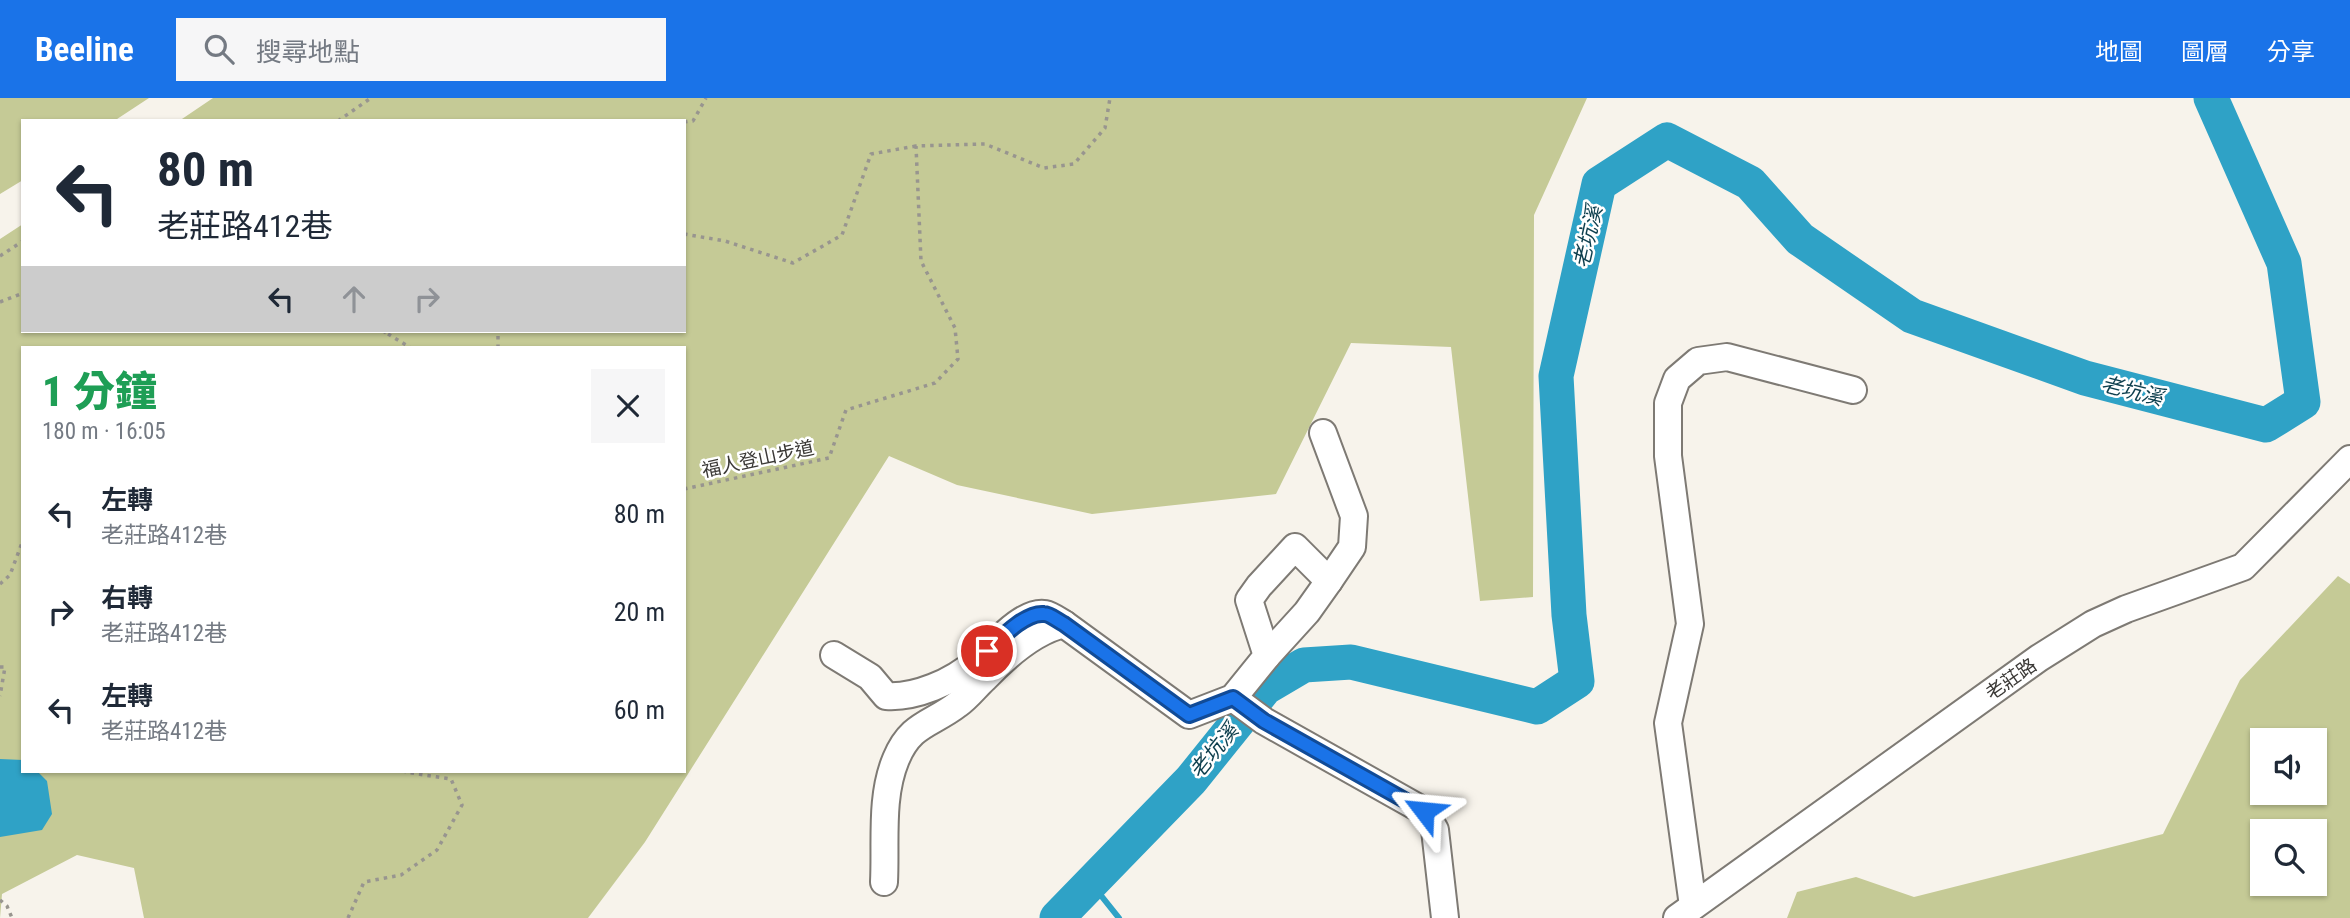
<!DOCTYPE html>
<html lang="zh-TW">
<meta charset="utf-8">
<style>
body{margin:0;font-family:"Roboto Condensed","Noto Sans TC",sans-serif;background:#f6f6f7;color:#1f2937;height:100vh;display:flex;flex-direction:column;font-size:26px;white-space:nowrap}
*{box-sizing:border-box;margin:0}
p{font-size:23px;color:#747a83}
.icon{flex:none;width:38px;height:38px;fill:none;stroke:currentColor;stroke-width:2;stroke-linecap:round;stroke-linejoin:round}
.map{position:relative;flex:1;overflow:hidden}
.drawer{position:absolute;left:21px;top:248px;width:665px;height:427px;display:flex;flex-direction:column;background:#fff;border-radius:0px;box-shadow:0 2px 5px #0004}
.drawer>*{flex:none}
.guide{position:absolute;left:21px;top:21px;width:665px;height:214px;border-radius:0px;box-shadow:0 2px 5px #0004;background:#fff;color:#1f2937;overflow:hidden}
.buttons{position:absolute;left:2250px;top:630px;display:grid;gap:14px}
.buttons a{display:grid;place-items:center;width:77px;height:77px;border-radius:0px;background:#fff;box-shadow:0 2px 5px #0004;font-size:35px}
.pin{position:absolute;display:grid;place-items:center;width:60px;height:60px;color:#fff;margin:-30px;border:4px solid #fff;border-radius:50%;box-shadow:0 2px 7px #0007}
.me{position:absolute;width:77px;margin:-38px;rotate:299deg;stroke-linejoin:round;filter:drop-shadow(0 0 5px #0008)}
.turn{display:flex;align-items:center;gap:24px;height:147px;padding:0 21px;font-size:32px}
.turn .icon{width:91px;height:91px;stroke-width:2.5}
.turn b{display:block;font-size:49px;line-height:60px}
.lanes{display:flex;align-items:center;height:66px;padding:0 21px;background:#0003;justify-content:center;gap:35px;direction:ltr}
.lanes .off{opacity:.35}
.round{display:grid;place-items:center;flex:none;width:74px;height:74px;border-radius:0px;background:#f6f6f7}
.headline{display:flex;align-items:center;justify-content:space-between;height:119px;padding:0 21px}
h1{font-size:42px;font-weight:800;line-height:52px;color:#1e9e55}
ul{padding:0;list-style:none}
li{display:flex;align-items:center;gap:21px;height:98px;padding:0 21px}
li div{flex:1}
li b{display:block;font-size:26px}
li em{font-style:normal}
header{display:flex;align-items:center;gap:42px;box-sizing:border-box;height:98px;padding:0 35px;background:#1a73e8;color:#fff}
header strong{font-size:33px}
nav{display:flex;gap:38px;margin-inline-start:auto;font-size:24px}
.search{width:490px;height:63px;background:#f6f6f7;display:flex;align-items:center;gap:18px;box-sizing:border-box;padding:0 24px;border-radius:0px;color:#747a83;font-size:26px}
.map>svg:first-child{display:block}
</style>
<header>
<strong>Beeline</strong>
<div class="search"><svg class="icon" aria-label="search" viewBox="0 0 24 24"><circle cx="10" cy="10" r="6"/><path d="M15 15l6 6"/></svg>搜尋地點</div>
<nav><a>地圖</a><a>圖層</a><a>分享</a></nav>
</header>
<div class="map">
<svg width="2350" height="820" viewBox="0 0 2350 820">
<rect width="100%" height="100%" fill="#f7f3eb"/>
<g fill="#c5ca96" fill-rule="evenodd">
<polygon points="0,0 149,0 114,23 23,23 23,82 0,96"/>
<path d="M213,0H1587L1534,117L1533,499L1480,503L1451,249L1351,245L1276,396L1092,416L957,387L889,358L645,744L588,820H144L134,770L77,757L2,796L0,820V141L23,126V233H684V23H179ZM23,250H684V674H23Z"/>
<path d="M2338,478L2350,486V820H1787L1797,794L1856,779L1914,799L2163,736L2240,582ZM2263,642H2315V695H2263ZM2263,733H2315V786H2263Z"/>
</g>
<polygon fill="#2fa2c6" points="0,661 23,662 23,674 38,674 47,683 52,716 42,732 0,739"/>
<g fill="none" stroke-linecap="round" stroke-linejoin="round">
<polyline stroke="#2fa2c6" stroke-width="6" points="1091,785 1119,820"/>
<polyline stroke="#2fa2c6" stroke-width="35" points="1057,820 1191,682 1265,590 1304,567 1351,564 1537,609 1577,583 1569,517 1556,278 1599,86 1667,42 1750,85 1800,141 1912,218 2085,280 2266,327 2303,304 2284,165 2211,0"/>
<defs>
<g id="minor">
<path d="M834,557L870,579L886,598C915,600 953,584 975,564C991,551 1022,512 1045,516C1051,517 1059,523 1064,526L1189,617L1233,600L1267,558L1249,502L1259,488L1295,449L1329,483L1352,449L1354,418L1323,335"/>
<polyline points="1267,558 1307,514 1329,483"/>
<polyline points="1233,600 1264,623 1424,713 1435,732 1445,820"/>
<path d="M884,784C886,744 880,699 896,661C911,625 931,627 958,606C968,599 976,588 985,580C1006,558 1034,533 1064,526"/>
<polyline points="1693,808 1668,625 1690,526 1668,358 1668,305 1677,281 1698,263 1727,259 1853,292"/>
<polyline points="1677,820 2039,560 2093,526 2126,511 2243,469 2350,361"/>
</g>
</defs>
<use href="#minor" stroke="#7e7a74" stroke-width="30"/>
<g stroke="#98958f" stroke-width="3.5" stroke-dasharray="3.5 5" stroke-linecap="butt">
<polyline points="338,23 371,0"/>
<polyline points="684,24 693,23 706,0"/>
<polyline points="684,136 725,143 793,165 842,137 871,56 916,48"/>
<polyline points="0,158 23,143"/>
<polyline points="0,204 23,195"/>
<polyline points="383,233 388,236 389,233"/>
<polyline points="388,236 411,250"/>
<polyline points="498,250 498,233"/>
<polyline points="684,391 829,360 846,312 935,285 958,261 955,230 921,163 916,48 985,46 1044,70 1074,66 1105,30 1110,0"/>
<polyline points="0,486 10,477 23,442"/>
<polyline points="0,569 5,569 0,598"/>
<polyline points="0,802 7,808 12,820"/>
<polyline points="348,820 364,784 401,777 437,752 462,707 451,681 405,674"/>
</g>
<use href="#minor" stroke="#fff" stroke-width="26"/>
</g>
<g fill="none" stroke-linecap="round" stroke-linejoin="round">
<defs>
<path id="route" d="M987,553C1000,541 1025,514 1044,516C1050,516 1058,523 1064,526L1189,617L1233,600L1264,623L1424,713"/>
</defs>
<use href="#route" stroke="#114b97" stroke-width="18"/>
<use href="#route" stroke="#1a73e8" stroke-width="12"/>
</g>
<g text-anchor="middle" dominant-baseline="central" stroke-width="5" stroke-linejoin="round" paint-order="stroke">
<g font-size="19" fill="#3b3936" stroke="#fff">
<text transform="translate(758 361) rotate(-12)">福人登山步道</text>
<text transform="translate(2011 581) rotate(-35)">老莊路</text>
</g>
<g font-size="21" font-style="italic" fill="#0d3e4d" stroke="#fff">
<text transform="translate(1588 139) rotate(-77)">老坑溪</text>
<text transform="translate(2132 293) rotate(14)">老坑溪</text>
<text transform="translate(1214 653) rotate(-51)">老坑溪</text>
</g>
</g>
</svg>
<div class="buttons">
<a><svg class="icon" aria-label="sound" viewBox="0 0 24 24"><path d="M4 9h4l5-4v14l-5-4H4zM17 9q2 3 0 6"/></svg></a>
<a><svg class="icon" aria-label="search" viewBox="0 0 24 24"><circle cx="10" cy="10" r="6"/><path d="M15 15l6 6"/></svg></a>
</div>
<div class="pin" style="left:987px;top:553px;background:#d93025"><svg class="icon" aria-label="arrive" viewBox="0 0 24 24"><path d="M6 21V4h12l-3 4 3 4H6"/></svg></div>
<svg class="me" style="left:1424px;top:713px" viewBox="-20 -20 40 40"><path d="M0-17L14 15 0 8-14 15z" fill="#1a73e8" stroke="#fff" stroke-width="4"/></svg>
<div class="guide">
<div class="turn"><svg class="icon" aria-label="left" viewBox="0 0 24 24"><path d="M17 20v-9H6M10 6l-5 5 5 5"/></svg><div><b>80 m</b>老莊路412巷</div></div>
<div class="lanes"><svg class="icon" aria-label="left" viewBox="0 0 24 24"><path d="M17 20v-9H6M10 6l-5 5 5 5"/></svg><svg class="icon off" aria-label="ahead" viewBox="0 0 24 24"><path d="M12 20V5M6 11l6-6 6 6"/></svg><svg class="icon off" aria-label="right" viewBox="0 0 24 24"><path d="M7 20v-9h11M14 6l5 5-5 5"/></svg></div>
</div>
<section class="drawer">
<div class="headline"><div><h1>1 分鐘</h1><p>180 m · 16:05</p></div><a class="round"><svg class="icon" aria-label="close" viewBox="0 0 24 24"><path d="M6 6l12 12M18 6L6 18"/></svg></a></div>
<ul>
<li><svg class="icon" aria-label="left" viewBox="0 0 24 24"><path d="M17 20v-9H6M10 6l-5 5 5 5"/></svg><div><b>左轉</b><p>老莊路412巷</p></div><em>80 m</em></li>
<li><svg class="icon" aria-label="right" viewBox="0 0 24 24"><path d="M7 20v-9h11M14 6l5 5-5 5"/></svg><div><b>右轉</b><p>老莊路412巷</p></div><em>20 m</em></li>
<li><svg class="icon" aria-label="left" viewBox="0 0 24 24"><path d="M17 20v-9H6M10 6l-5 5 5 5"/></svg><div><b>左轉</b><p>老莊路412巷</p></div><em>60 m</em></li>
</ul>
</section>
</div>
